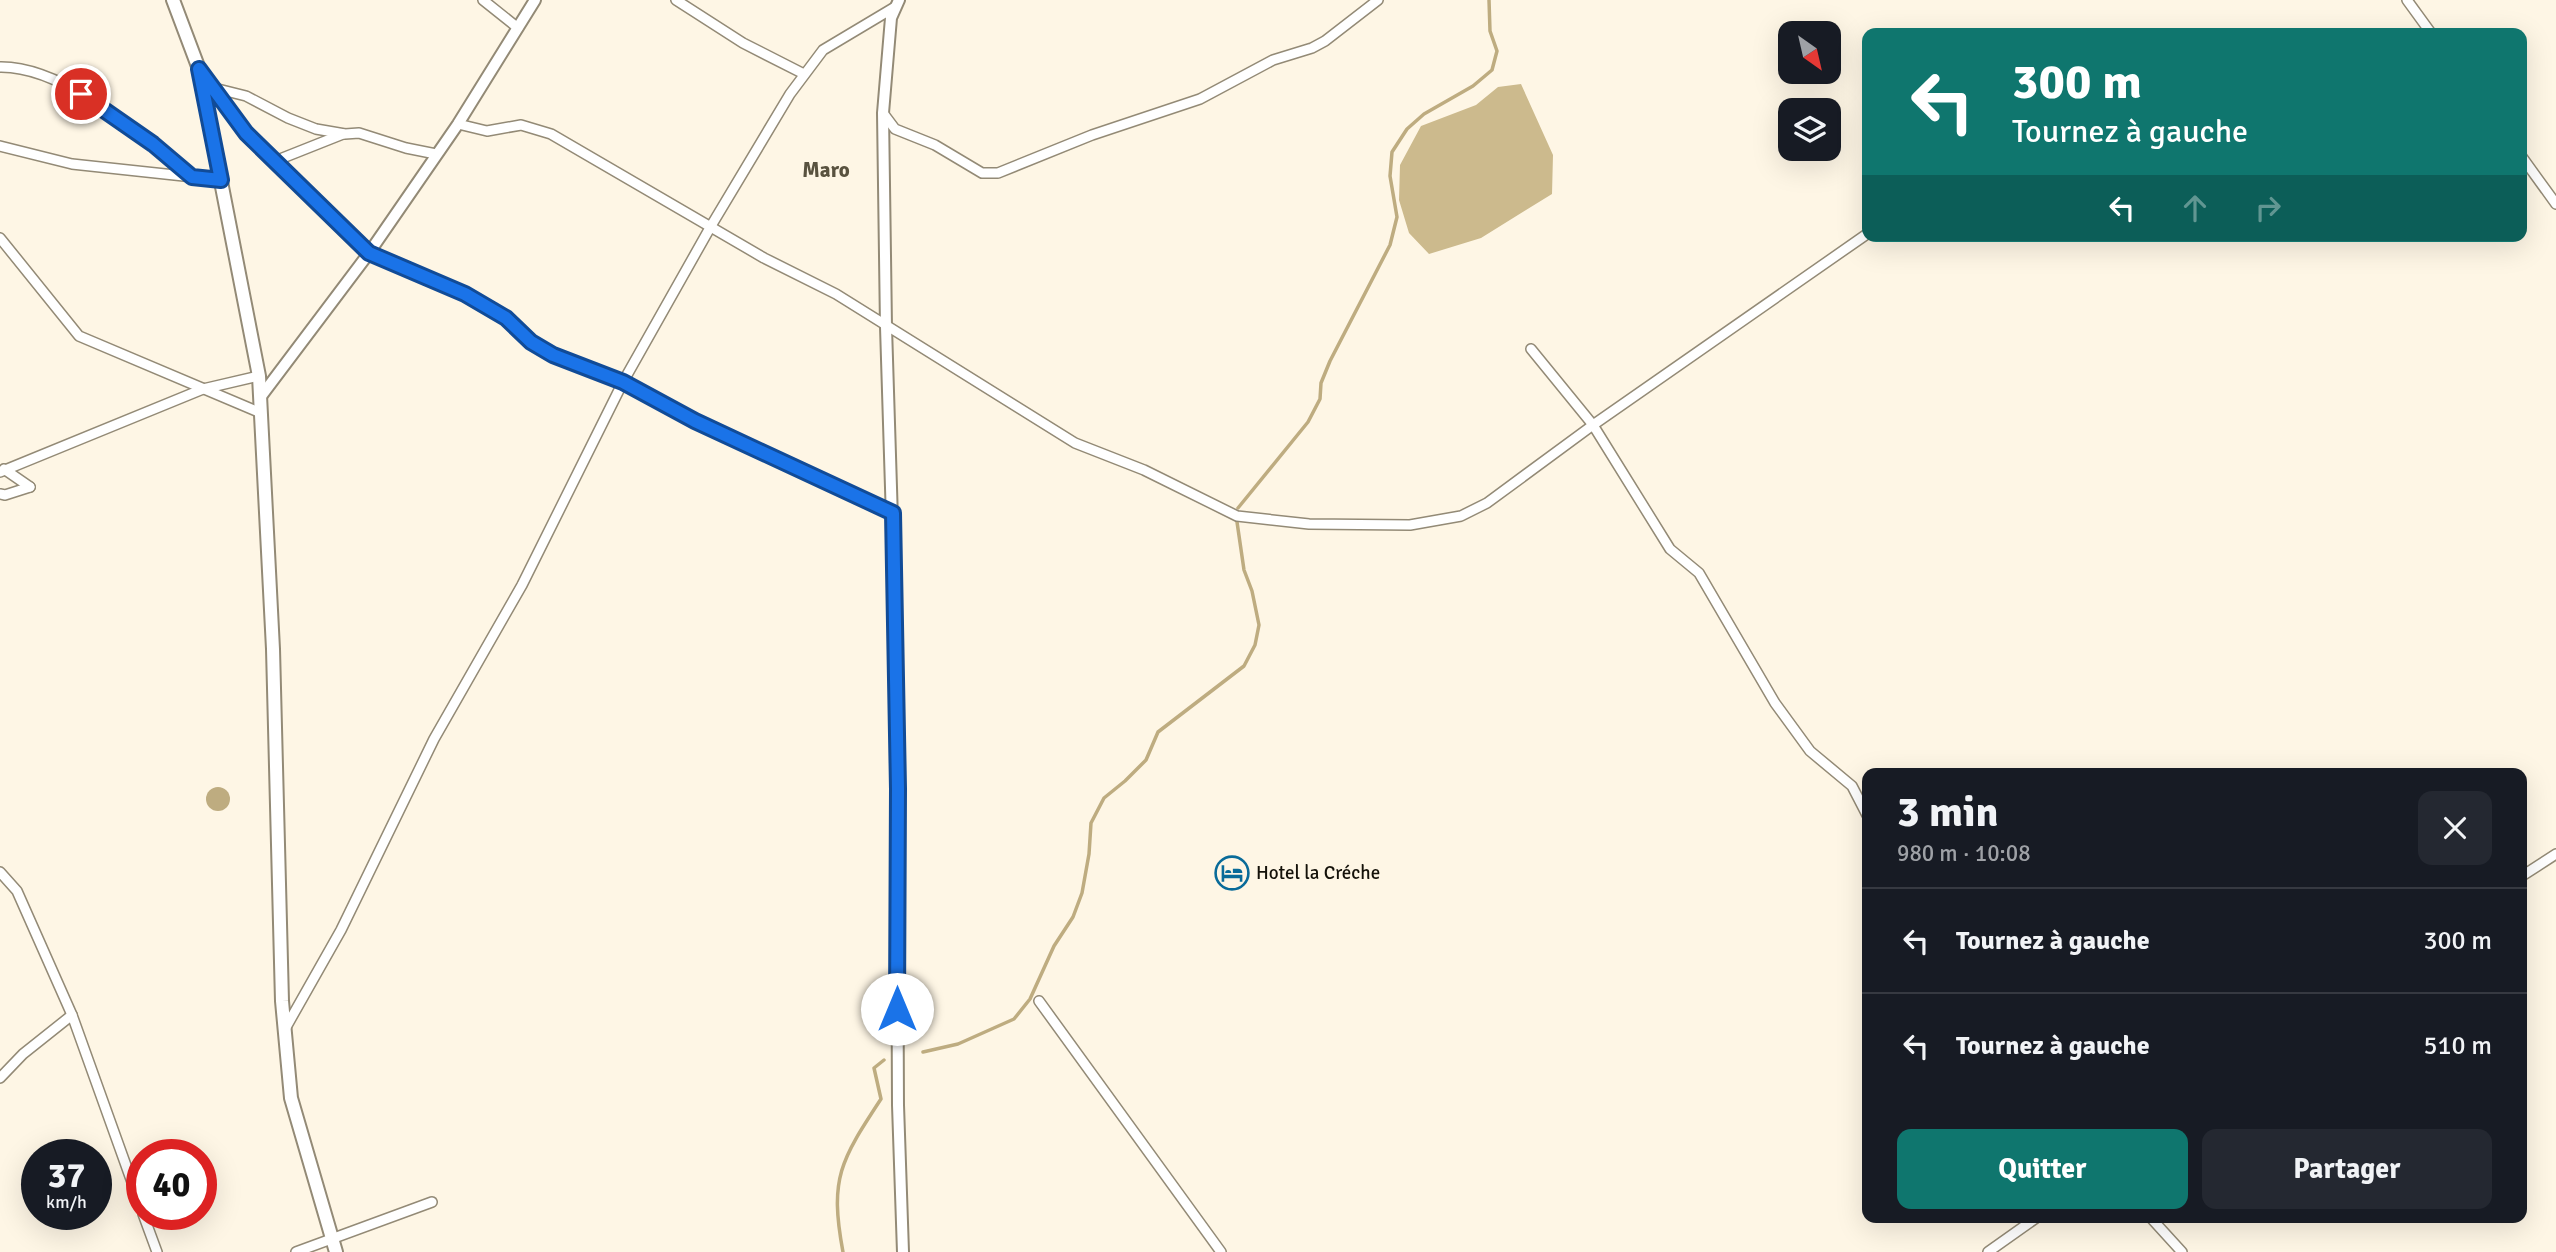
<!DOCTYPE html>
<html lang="fr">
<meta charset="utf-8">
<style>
body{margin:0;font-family:Signika,sans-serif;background:#242831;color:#f1f3f6;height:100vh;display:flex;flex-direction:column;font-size:26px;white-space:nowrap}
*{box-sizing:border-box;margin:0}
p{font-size:23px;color:#9ea1a6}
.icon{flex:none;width:38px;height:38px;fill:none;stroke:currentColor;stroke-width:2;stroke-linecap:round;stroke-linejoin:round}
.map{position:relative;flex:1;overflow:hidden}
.side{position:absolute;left:1862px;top:768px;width:665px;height:455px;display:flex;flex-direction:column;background:#171b24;border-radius:14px;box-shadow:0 7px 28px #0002}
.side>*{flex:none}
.guide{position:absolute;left:1862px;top:28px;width:665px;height:214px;border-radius:14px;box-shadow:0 7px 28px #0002;background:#0f766e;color:#fff;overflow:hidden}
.needle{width:46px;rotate:146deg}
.controls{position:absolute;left:1778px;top:21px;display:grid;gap:14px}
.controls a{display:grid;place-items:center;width:63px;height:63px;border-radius:14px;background:#171b24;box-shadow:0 7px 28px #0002;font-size:35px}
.speed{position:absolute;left:21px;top:1139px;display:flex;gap:14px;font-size:35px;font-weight:700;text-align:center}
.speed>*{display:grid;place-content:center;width:91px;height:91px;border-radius:50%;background:#171b24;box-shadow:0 7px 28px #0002;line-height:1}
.speed small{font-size:18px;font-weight:400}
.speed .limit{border:10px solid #d22;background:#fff;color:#111}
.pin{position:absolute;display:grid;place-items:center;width:60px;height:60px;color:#fff;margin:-30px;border:4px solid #fff;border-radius:50%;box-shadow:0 2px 7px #0007}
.me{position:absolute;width:77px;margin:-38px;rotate:0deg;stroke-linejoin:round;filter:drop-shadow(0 0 5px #0008)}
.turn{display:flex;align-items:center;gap:24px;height:147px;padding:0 35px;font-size:32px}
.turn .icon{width:91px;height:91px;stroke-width:2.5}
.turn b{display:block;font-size:49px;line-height:60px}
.lanes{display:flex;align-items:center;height:66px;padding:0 35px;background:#0003;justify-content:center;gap:35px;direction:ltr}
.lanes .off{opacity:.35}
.round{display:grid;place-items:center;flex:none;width:74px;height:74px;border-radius:14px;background:#242831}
.head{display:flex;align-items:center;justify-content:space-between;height:119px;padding:0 35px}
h1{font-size:42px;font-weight:700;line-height:52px}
.button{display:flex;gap:14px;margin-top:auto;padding:14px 35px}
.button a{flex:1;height:80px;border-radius:14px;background:#0f766e;color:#fff;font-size:28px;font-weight:700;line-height:80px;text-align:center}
.button a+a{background:#242831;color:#f1f3f6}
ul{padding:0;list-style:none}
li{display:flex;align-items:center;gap:21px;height:105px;padding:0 35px;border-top:2px solid #363941}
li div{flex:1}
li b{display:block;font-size:26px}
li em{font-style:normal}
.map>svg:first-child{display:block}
</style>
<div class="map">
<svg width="2556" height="1252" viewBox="0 0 2556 1252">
<rect width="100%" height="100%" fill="#fef6e5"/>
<polygon fill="#ccba8d" points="1521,84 1553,155 1552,194 1481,238 1429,254 1409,233 1399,200 1400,165 1421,126 1476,105 1498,87"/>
<circle fill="#beac80" cx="218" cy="799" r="12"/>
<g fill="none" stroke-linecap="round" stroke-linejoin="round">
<g stroke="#beac80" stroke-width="3.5">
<polyline points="1238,508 1308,422 1320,399 1321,383 1330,361 1390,245 1397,217 1390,176 1392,152 1407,129 1424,114 1473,86 1492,70 1497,51 1490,31 1489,0"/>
<polyline points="923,1052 958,1044 1014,1019 1030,999 1054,946 1073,917 1082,893 1089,854 1091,823 1104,798 1125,781 1146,760 1158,732 1244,666 1255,645 1259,625 1252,591 1244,570 1237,522"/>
<path d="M843,1252C829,1178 841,1160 881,1099L874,1068L884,1060"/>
</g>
<defs>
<g id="minor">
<polyline points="483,0 518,28"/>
<polyline points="676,0 743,43 804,74"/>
<polyline points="2407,0 2431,33"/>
<path d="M0,67C66,66 143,138 192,177"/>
<polyline points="200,70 246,133 369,253 465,294 506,318 531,342 553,355 623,382 695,421 893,513"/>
<polyline points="214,88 246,96 288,118 316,129 345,134 359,133 406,148 436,154"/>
<polyline points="883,113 895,129 935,145 982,173 998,173 1092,135 1200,99 1273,60 1312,48 1325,41 1378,0"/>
<polyline points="458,124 487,131 521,125 551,134 764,258 836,294 1075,443 1144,470 1237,516 1309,524 1410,525 1461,516 1487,503 1593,425 1867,234"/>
<polyline points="0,146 72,164 221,180"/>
<polyline points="2522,157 2556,204"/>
<polyline points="275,161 343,134"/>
<polyline points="0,238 79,336 261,413"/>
<polyline points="1531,349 1593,425 1670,549 1699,573 1775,703 1810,751 1852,786 1867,815"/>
<polyline points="4,469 30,487"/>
<polyline points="0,472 203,389 259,376"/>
<polyline points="0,494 5,495 30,487"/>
<polyline points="0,872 17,891 72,1015 142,1210"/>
<polyline points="2522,876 2556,854"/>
<polyline points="1039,1001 1221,1252"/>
<polyline points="285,1029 341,930 434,739 522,585 623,382 711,226 790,94 823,50 895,7"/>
<polyline points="0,1078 23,1054 72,1015"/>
<polyline points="143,1214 157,1252"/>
<polyline points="2151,1218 2182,1252"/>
<polyline points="296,1252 432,1202"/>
<polyline points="1988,1252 2036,1218"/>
</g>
<g id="tertiary">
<polyline points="899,0 891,18 883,113 886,327 896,648 898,1105 903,1252"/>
<polyline points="262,395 369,253 458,124 535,0"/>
</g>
<polyline id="secondary" points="173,0 199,69 259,376 273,649 282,1001 291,1098 336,1252"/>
</defs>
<use href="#minor" stroke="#938a76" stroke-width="12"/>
<use href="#tertiary" stroke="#938a76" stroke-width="14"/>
<use href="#secondary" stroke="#938a76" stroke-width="16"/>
<use href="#minor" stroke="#fff" stroke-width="9"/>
<use href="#tertiary" stroke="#fff" stroke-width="10"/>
<use href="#secondary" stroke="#fff" stroke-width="12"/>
</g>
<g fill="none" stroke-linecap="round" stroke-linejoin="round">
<defs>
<polyline id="route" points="81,94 153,144 192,177 221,180 199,69 246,133 369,253 465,294 506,318 531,342 553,355 623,382 695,421 893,513 898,789 897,1009"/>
</defs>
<use href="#route" stroke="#114b97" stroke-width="18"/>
<use href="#route" stroke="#1a73e8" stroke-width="12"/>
</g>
<defs>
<symbol id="hotel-ring" viewBox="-11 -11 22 22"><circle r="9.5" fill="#fef6e5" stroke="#096b99" stroke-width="1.5"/><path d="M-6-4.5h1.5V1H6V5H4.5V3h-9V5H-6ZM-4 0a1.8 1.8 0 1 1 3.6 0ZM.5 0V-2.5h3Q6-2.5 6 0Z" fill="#096b99"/></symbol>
</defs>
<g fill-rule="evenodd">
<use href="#hotel-ring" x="1213" y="854" width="38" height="38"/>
</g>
<g text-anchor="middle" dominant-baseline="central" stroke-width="7" stroke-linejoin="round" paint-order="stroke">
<g font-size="19" fill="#141109" stroke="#fef6e5" text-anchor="start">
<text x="1256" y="873">Hotel la Créche</text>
</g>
<g font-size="21" font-weight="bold" fill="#59523f" stroke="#fef6e5">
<text x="826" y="170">Maro</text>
</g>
</g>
</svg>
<div class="controls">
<a><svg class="needle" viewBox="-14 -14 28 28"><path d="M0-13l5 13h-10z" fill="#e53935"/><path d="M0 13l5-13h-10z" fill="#9ea1a6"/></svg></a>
<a><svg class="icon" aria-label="layers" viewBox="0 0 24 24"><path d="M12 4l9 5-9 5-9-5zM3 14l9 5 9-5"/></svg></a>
</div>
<div class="speed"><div>37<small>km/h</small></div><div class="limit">40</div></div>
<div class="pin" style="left:81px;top:94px;background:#d93025"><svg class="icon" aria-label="arrive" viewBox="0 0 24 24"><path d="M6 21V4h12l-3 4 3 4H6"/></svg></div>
<svg class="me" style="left:897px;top:1009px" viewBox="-20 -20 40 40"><circle r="19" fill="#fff"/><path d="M0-13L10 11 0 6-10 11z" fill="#1a73e8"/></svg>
<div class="guide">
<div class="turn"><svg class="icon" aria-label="left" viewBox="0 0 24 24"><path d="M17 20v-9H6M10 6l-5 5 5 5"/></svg><div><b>300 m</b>Tournez à gauche</div></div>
<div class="lanes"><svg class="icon" aria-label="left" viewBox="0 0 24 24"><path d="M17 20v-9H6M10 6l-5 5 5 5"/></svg><svg class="icon off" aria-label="ahead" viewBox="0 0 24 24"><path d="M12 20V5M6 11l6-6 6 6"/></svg><svg class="icon off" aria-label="right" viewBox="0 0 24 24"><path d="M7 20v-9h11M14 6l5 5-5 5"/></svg></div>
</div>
<section class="side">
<div class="head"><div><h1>3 min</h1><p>980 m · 10:08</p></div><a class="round"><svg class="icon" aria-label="close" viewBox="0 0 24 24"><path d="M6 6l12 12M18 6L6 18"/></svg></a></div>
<ul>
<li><svg class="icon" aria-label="left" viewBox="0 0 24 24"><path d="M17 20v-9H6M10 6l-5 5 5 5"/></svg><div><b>Tournez à gauche</b></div><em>300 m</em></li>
<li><svg class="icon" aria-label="left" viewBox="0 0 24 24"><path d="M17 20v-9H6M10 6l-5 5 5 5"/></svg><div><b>Tournez à gauche</b></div><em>510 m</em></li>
</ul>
<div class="button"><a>Quitter</a><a>Partager</a></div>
</section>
</div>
